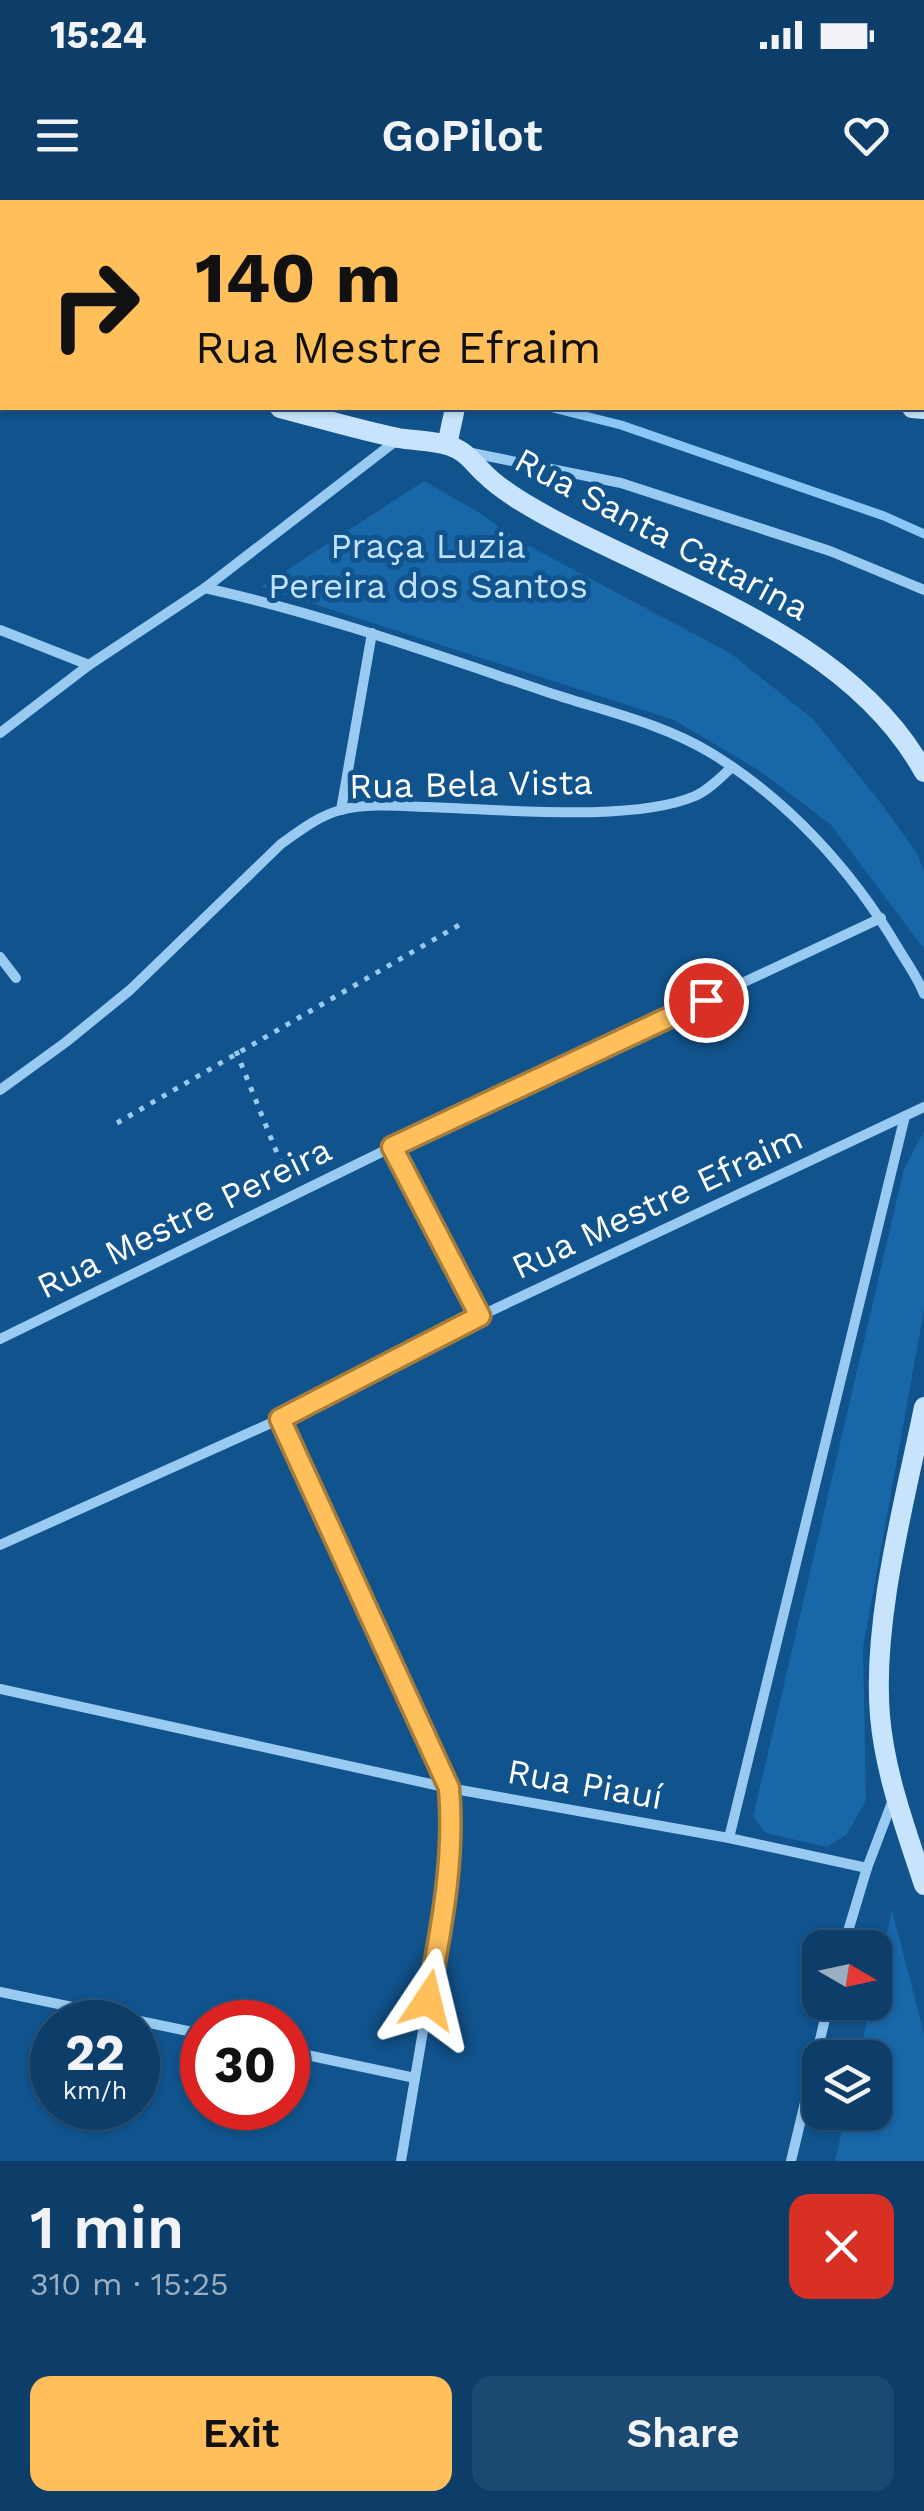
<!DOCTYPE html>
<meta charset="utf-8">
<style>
body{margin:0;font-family:"Work Sans",sans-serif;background:#1b4972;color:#f1f3f6;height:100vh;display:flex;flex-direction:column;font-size:38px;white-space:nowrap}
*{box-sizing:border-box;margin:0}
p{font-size:32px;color:#9aaec1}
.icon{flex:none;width:55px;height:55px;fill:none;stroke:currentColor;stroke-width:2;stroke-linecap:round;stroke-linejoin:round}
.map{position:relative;height:1961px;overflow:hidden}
.panel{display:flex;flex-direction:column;background:#0d3e6a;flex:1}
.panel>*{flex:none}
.top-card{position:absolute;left:0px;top:0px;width:925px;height:210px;box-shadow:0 2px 8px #0004,0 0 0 2px #2d577e;background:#ffbf5a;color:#111;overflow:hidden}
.needle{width:65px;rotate:99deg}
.buttons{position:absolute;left:802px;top:1730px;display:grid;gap:20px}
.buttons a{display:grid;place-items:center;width:90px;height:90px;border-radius:20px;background:#0d3e6a;box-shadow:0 2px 8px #0004,0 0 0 2px #2d577e;font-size:50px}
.speed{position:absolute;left:30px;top:1800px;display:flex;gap:20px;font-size:50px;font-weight:700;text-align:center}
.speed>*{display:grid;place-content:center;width:130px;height:130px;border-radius:50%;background:#0d3e6a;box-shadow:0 2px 8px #0004,0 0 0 2px #2d577e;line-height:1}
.speed small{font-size:25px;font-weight:400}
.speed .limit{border:15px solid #d22;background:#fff;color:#111}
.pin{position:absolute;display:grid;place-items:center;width:85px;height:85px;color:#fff;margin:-42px;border:5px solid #fff;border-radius:50%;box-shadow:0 2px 10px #0007}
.me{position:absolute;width:110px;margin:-55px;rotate:10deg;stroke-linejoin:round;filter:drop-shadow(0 0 8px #0008)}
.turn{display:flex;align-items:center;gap:35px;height:210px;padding:0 30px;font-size:45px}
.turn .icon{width:130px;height:130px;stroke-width:2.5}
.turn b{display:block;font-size:70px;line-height:85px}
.round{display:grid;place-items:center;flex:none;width:105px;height:105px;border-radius:20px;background:#1b4972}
.head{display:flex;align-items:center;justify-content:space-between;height:170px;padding:0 30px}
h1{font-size:60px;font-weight:600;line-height:75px}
.primary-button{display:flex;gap:20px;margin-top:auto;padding:20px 30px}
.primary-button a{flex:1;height:115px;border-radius:20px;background:#ffbf5a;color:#111;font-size:40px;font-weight:600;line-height:115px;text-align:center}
.primary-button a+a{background:#1b4972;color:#f1f3f6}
.status{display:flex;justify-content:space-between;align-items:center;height:70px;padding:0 50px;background:#0d3e6a;direction:ltr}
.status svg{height:28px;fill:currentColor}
header{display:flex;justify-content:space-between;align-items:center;height:130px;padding:0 30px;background:#0d3e6a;font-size:45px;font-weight:600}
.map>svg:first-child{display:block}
</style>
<div class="status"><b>15:24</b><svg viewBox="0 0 49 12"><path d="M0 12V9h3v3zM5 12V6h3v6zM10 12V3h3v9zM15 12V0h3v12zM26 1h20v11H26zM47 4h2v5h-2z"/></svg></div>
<header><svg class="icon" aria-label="menu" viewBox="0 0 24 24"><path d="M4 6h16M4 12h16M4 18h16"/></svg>GoPilot<svg class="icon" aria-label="heart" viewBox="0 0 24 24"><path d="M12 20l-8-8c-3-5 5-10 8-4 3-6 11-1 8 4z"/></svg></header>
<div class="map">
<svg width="924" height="1961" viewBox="0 0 924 1961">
<rect width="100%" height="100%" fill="#11538d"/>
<g fill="#1867a8">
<polygon points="424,281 478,312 518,340 730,453 813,519 880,602 916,652 924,670 924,749 831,625 760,571 674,520 261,387"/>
<polygon points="924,931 924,1110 863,1448 866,1600 847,1634 827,1647 766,1633 753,1617 904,969"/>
<polygon points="892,1710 924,1834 924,1961 835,1961 846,1913 875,1912 875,1858 859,1857 871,1803 875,1802 875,1785"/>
</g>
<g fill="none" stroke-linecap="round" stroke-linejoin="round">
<g stroke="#8ac7f6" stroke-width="9">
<polyline points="0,78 2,78"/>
<polyline points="553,208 621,225 884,316 924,334"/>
</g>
<g stroke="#99caf2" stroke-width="5" stroke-dasharray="5 8" stroke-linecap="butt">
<polyline points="236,851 287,978"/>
<polyline points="117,923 459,725"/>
</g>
<g stroke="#99caf2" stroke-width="10">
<polyline points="720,0 727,2"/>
<polyline points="206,2 209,0"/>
<polyline points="275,2 278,0"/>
<polyline points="613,2 614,0"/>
<polyline points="922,75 924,76"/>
<polyline points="467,252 621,283 830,351 924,390"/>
<path d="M205,388C322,414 434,454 547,492C601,510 662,523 711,553C788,600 852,670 898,748C907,763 918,778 924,794"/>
<polyline points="0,430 89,465"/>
<polyline points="0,533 89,465 205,388 397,240"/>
<polyline points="341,610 372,433"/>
<polyline points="0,757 16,778"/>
<path d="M0,890L66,842L130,790L281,644C299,631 320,615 341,610C367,603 400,606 426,607C498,609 632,623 695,596C709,590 721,577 732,567"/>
<polyline points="392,947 480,1116"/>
<polyline points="0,1139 392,947 881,718"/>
<polyline points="280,1219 449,1588 452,1623 448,1683 401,1961"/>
<polyline points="0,1345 280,1219 480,1116 924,907"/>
<polyline points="0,1489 449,1588 729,1638 867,1668"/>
<polyline points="729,1638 905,916"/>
<polyline points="843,1748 867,1668 894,1597"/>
<polyline points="0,1792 202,1834"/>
<polyline points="288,1851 415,1878"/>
<polyline points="791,1961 829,1802"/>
</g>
<g stroke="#c7e4fc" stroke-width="20">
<polyline points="357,0 361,2"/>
<polyline points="0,21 2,21"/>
<polyline points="0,135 2,136"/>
<polyline points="922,159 924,160"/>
<path d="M280,208C319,218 359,230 398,238C415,241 434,240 450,246C466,251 473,263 485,274C503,292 532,308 554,320C680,387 852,440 924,572"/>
<polyline points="912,208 924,209"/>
<polyline points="447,245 455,208"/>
<path d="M924,1207C905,1301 872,1420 880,1516C885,1574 906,1630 924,1685"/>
</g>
</g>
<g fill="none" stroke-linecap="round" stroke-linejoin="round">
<defs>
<path id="route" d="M428,1800C441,1729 455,1661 449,1588L280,1219L480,1116L392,947L706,800"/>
</defs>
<use href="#route" stroke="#a67c3a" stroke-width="25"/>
<use href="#route" stroke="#ffbf5a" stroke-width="18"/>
</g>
<g text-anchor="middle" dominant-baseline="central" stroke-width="10" stroke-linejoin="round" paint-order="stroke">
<g font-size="35" fill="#fff" stroke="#11538d">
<text transform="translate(662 334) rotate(28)">Rua Santa Catarina</text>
<text transform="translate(471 584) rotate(-1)">Rua Bela Vista</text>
<text transform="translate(657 1002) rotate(-25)">Rua Mestre Efraim</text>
<text transform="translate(184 1018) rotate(-26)">Rua Mestre Pereira</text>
<text transform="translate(585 1584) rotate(10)">Rua Piauí</text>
</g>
<g font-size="35" fill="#c0e2fd" stroke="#11538d">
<text x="428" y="346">Praça Luzia<tspan x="428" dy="40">Pereira dos Santos</tspan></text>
</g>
</g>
</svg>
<div class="buttons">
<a><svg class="needle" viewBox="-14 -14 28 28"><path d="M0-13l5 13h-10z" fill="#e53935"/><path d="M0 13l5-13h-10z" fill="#9aaec1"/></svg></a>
<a><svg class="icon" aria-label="layers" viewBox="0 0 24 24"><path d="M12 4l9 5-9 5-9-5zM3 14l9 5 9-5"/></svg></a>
</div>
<div class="speed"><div>22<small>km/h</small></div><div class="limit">30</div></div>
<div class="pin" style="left:706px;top:800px;background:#d93025"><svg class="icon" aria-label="arrive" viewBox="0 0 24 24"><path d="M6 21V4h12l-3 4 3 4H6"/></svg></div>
<svg class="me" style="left:428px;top:1800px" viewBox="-20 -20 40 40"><path d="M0-17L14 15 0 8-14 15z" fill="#ffbf5a" stroke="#fff" stroke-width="4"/></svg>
<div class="top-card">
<div class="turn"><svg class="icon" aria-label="right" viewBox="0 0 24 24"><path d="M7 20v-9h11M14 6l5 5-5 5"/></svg><div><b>140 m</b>Rua Mestre Efraim</div></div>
</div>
</div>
<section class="panel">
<div class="head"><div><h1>1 min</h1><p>310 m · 15:25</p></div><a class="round" style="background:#d93025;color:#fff"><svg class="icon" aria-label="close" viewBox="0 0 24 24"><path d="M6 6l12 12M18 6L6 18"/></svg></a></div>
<div class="primary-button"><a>Exit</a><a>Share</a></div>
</section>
